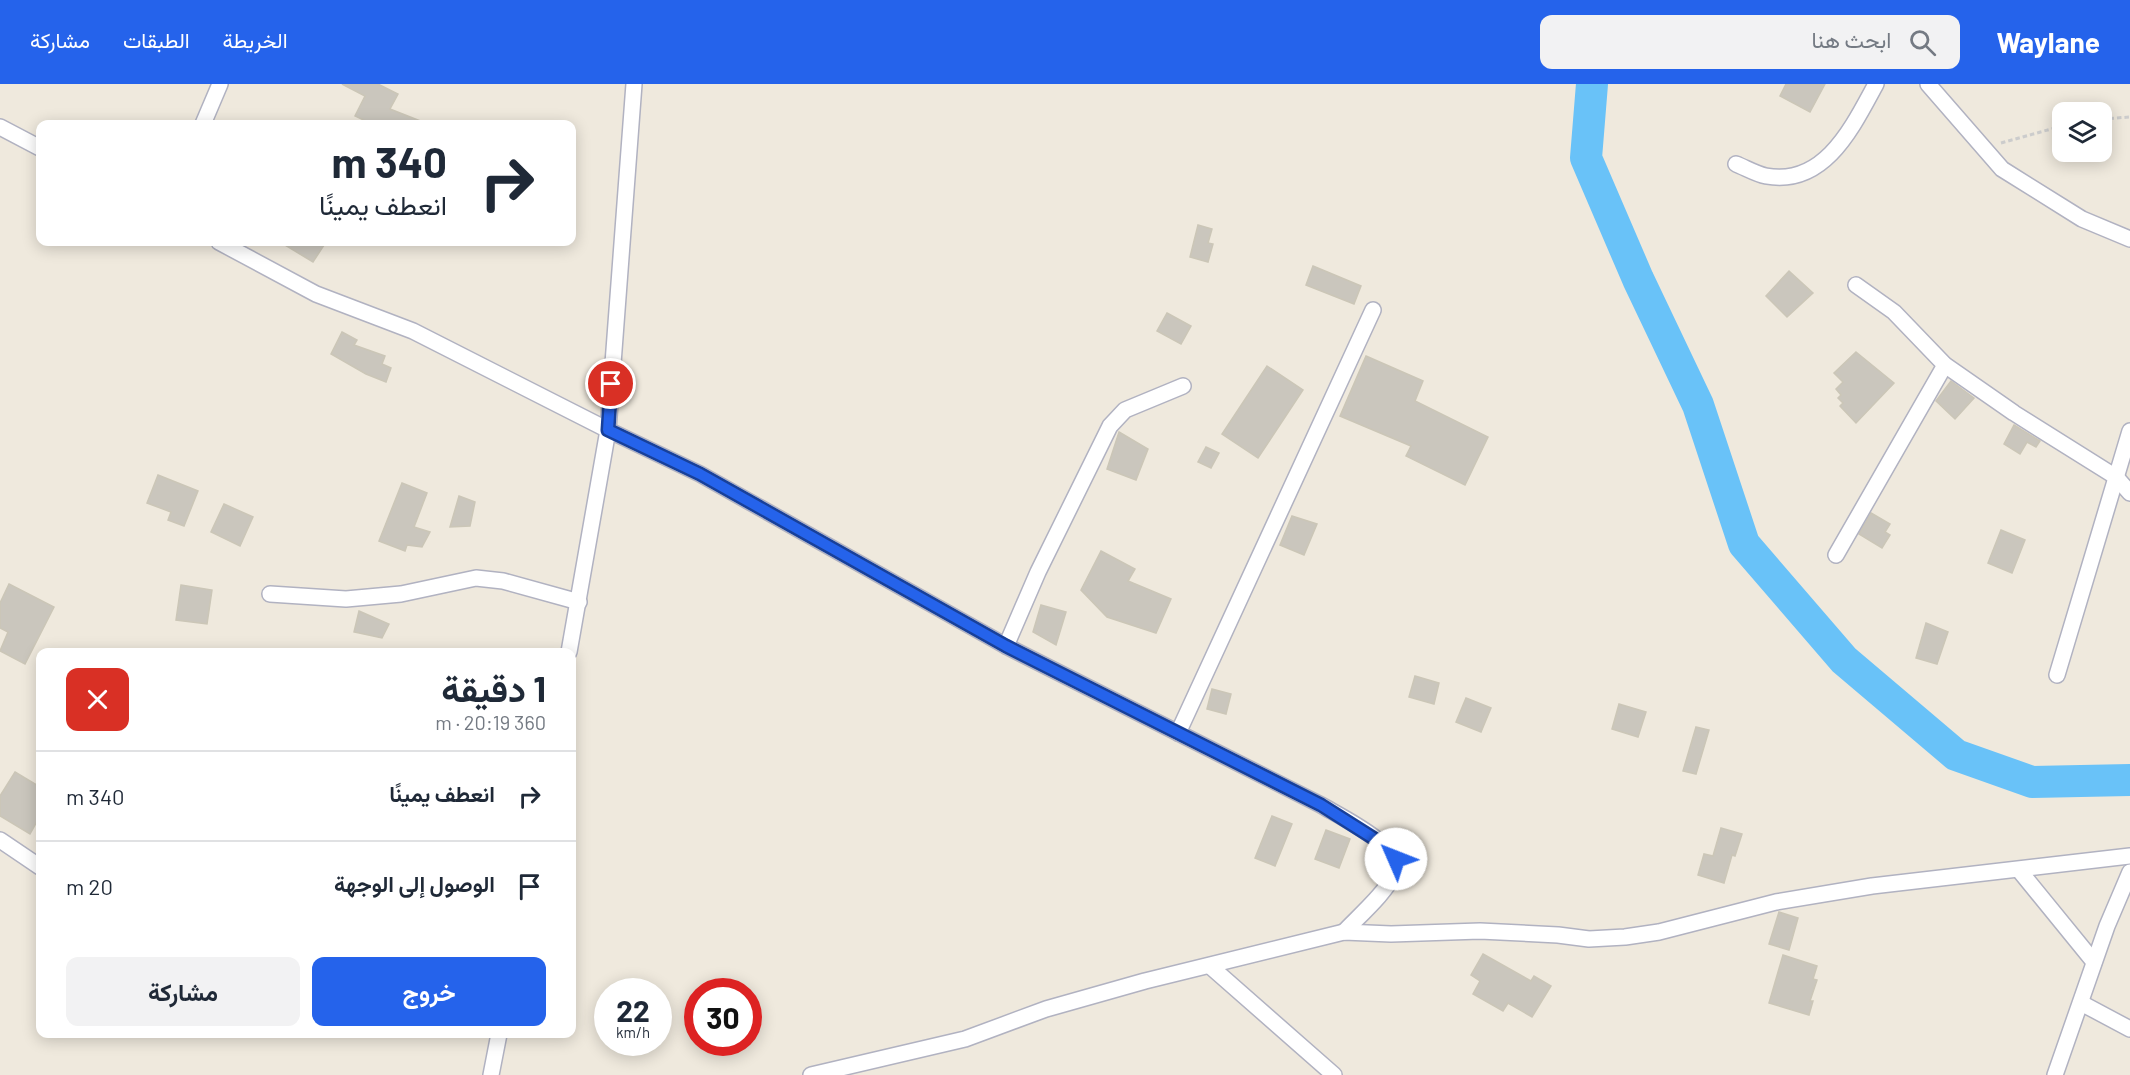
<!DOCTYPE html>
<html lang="ar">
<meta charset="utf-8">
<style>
body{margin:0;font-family:Barlow,Vazirmatn,sans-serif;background:#f2f2f3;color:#1f2937;direction:rtl;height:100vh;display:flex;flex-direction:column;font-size:22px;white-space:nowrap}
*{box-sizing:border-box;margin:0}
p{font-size:20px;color:#747a83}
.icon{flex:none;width:33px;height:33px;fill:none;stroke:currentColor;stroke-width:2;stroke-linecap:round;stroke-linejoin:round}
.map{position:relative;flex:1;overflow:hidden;direction:ltr}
.details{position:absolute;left:36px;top:564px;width:540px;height:390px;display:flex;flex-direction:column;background:#fff;border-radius:12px;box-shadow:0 3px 15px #0003;direction:rtl}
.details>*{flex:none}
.top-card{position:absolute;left:36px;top:36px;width:540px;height:126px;border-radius:12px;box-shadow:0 3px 15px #0003;direction:rtl;background:#fff;color:#1f2937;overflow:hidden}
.buttons{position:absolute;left:2052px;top:18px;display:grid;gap:12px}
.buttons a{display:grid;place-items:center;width:60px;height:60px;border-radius:12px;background:#fff;box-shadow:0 3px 15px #0003;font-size:30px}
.speed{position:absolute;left:594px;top:894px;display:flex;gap:12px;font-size:30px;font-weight:700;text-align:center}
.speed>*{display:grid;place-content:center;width:78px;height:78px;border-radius:50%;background:#fff;box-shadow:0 3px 15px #0003;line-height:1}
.speed small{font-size:15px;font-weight:400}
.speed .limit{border:9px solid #d22;background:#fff;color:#111}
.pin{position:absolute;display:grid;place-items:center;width:51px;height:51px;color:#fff;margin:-26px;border:3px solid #fff;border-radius:50%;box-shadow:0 2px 6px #0007}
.me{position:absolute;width:66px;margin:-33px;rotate:314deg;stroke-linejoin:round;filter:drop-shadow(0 0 4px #0008)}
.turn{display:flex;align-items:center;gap:21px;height:126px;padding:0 30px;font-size:27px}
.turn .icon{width:78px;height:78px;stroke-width:2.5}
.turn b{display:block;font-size:42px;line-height:51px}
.round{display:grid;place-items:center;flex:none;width:63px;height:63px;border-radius:12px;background:#f2f2f3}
.headline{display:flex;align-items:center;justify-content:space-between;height:102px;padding:0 30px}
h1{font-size:36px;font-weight:700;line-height:45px}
.action{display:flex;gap:12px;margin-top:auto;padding:12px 30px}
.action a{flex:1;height:69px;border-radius:12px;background:#2563eb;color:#fff;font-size:24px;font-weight:700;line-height:69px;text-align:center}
.action a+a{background:#f2f2f3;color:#1f2937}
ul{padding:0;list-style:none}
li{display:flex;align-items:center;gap:18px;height:90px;padding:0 30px;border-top:2px solid #e0e1e3}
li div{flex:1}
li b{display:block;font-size:22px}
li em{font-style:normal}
header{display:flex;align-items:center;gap:36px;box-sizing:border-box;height:84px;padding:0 30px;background:#2563eb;color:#fff}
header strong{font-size:28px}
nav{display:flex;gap:33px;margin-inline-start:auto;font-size:21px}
.search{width:420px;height:54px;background:#f2f2f3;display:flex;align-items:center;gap:15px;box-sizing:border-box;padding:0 21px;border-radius:12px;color:#747a83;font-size:22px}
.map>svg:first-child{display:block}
</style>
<header>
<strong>Waylane</strong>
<div class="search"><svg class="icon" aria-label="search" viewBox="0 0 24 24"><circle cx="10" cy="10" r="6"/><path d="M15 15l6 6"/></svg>ابحث هنا</div>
<nav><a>الخريطة</a><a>الطبقات</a><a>مشاركة</a></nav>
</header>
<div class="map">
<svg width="2130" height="991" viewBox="0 0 2130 991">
<rect width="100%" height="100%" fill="#efe9dd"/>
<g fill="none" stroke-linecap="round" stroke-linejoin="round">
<polyline stroke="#69c2f8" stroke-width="32" points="1592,0 1586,74 1638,195 1698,321 1744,460 1844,576 1956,671 2032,698 2130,696"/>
</g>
<g fill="#cac6bd" stroke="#cbc6b7" stroke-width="1.5">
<polygon points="342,0 378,0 398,10 390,25 428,40 372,40 355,32 365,12"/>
<polygon points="1786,0 1825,0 1810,28 1780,12"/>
<polygon points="1198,141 1212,145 1208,159 1213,160 1208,178 1190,173"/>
<polygon points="280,158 326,158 313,178"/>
<polygon points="1313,182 1361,202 1354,220 1306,201"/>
<polygon points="1789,187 1813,209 1787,233 1766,212"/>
<polygon points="1167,229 1191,242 1181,260 1157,247"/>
<polygon points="342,248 357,256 354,261 385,272 382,280 391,284 386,298 366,290 331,270"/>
<polygon points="1856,268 1894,299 1856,339 1840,322 1843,319 1838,314 1841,311 1836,305 1843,298 1834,289"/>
<polygon points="1366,272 1423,297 1415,317 1488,353 1465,401 1406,372 1411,362 1340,332"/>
<polygon points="1267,282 1303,306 1258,374 1222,350"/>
<polygon points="1951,297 1974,314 1955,335 1936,317"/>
<polygon points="2014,341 2040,357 2036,363 2027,358 2020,370 2004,360"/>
<polygon points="1119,348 1148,365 1136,396 1107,385"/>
<polygon points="1206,363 1219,369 1211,384 1198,378"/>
<polygon points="158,391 198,407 184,442 168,436 171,428 147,419"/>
<polygon points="402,399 427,409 414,443 430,448 422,463 407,461 405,467 379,457"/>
<polygon points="459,412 475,418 470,442 450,443"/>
<polygon points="224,420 253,433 240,462 211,448"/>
<polygon points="1871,429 1890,440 1885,448 1890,451 1882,464 1859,450"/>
<polygon points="1292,432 1317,440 1304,471 1280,461"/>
<polygon points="2001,446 2025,456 2012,489 1988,479"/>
<polygon points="1101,467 1135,485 1128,497 1171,515 1156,549 1107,533 1081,506"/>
<polygon points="9,500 54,523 25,580 0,567 8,548 0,544 0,519"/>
<polygon points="181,501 212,506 207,540 176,536"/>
<polygon points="1041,521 1066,528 1056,561 1033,548"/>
<polygon points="359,527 389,540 382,554 354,548"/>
<polygon points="1926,539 1948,548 1937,580 1916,574"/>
<polygon points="1415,592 1439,599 1434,620 1409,613"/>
<polygon points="1212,605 1231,610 1226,630 1207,625"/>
<polygon points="1466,614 1491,624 1481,648 1456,638"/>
<polygon points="1619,620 1646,628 1638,653 1612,645"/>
<polygon points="1696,643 1709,646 1696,690 1683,687"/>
<polygon points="15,688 40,703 40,732 30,750 0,732 0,712"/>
<polygon points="1272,732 1292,740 1275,782 1255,774"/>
<polygon points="1721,744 1742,750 1735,772 1732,771 1724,799 1698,791 1704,770 1713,772"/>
<polygon points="1326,746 1350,755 1339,784 1315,775"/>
<polygon points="1779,828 1798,834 1789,866 1769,860"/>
<polygon points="1483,870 1531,897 1534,892 1551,902 1532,933 1508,919 1503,927 1473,910 1480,897 1471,891"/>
<polygon points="1783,871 1817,882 1813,895 1817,896 1810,917 1813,917 1809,931 1769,919"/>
</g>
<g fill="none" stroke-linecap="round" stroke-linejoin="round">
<defs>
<g id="minor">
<polyline points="1928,0 2002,85 2082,135 2130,155"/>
<polyline points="203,40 220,0"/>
<polyline points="0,43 40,64"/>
<path d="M1736,80C1746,84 1756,90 1766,92C1825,103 1853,42 1876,0"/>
<path d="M219,158L316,210L413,247L608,346L700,390L1006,562L1321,721C1339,732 1405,763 1395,788C1387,808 1359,832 1344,848"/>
<polyline points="1856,201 1894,228 1945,281 2014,329 2116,393 2130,409"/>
<polyline points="1836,471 1945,281"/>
<polyline points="270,510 346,515 401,510 476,494 503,497 579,518"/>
<polyline points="1006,562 1038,488 1110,342 1125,326 1183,302"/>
<polyline points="569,568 608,346 634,0"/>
<polyline points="2057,591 2130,347"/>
<polyline points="1178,649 1373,226"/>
<polyline points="0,756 40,783"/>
<polyline points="2019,786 2094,878"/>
<polyline points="1210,882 1334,991"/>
<polyline points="2081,919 2130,945"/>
<polyline points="491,991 499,950"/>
<polyline points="811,991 965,955 1046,925 1145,897 1344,848 1391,850 1480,847 1558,851 1589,855 1625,853 1659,848 1776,818 1872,802 2130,772"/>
<polyline points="2055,991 2107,842 2130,788"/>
</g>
</defs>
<use href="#minor" stroke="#b1b2c1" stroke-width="18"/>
<g stroke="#ccc" stroke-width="3" stroke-dasharray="4.5 3" stroke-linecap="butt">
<polyline points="2102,35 2130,33"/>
<polyline points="2001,59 2062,42"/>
</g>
<use href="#minor" stroke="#fff" stroke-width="15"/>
</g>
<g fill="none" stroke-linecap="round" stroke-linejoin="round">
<defs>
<polyline id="route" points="611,300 608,346 700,390 1006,562 1321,721 1389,764 1396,775"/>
</defs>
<use href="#route" stroke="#184099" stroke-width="15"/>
<use href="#route" stroke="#2563eb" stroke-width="10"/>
</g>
</svg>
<div class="buttons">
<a><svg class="icon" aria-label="layers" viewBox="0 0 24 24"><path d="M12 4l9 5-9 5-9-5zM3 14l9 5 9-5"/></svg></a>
</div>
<div class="speed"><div>22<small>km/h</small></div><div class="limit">30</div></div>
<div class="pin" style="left:611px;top:300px;background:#d93025"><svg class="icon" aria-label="arrive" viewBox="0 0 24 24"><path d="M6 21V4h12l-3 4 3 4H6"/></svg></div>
<svg class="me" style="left:1396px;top:775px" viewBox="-20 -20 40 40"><circle r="19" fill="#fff"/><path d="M0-13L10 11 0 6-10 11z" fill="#2563eb"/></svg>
<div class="top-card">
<div class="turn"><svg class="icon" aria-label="right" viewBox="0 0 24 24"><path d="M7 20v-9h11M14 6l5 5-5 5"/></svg><div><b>340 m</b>انعطف يمينًا</div></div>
</div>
<section class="details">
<div class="headline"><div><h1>1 دقيقة</h1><p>360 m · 20:19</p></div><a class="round" style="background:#d93025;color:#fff"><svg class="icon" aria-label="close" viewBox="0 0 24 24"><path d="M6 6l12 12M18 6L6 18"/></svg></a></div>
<ul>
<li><svg class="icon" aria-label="right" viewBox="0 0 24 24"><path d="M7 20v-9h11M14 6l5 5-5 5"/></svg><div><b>انعطف يمينًا</b></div><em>340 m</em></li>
<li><svg class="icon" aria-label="arrive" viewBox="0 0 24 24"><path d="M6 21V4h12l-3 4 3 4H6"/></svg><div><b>الوصول إلى الوجهة</b></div><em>20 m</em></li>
</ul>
<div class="action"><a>خروج</a><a>مشاركة</a></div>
</section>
</div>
